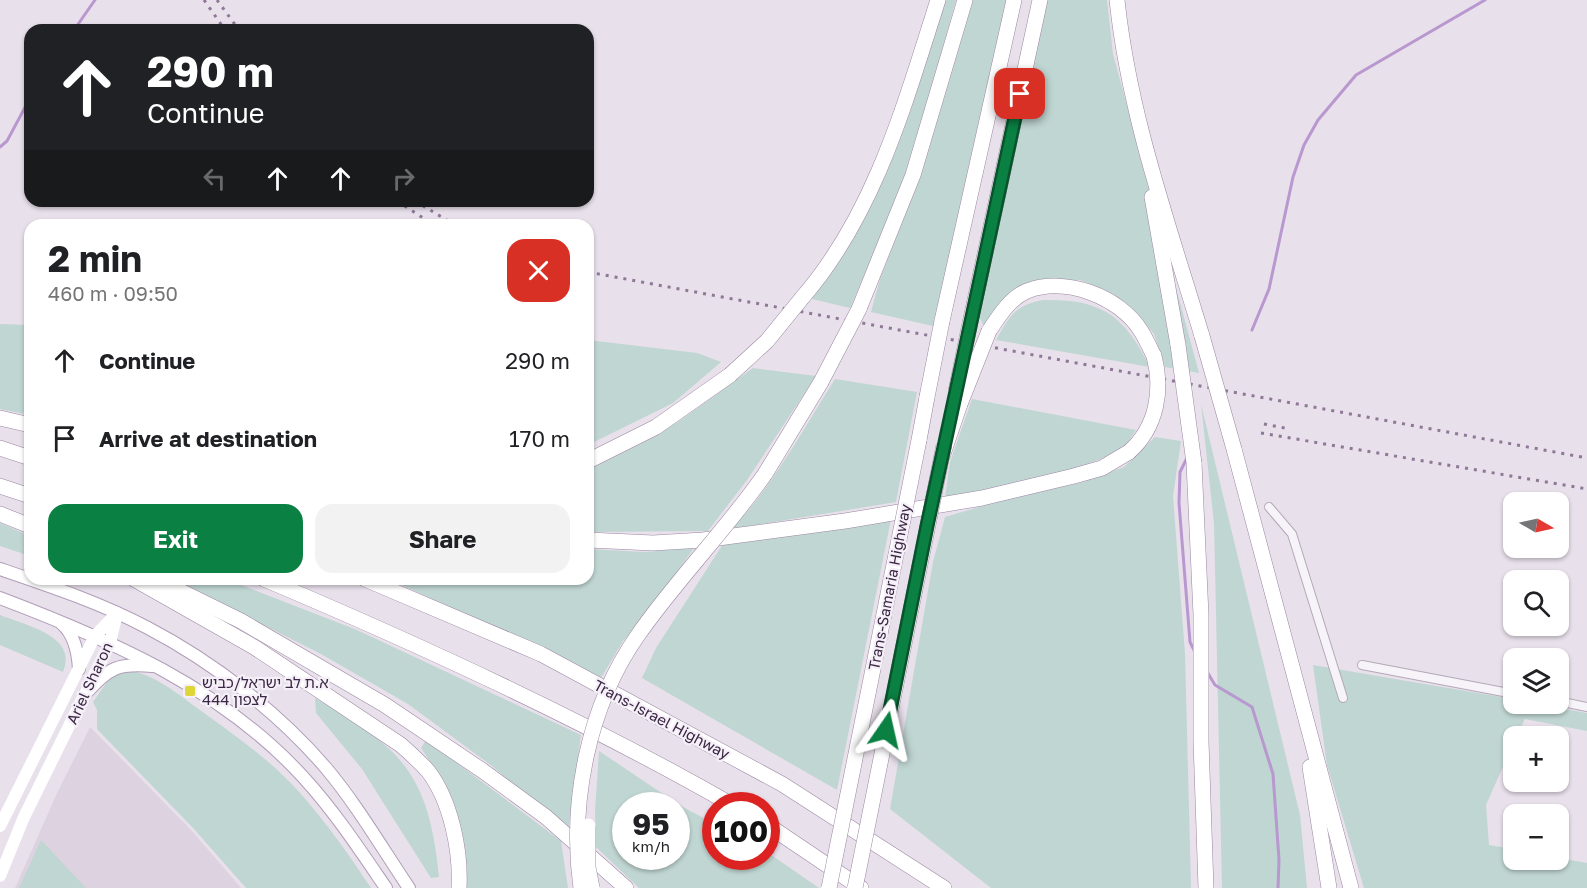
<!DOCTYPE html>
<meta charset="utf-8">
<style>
body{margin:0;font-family:"Golos Text","Noto Sans Hebrew",sans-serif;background:#f2f2f2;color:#202124;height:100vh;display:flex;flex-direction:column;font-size:22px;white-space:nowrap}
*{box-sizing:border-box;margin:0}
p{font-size:20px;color:#757577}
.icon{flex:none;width:33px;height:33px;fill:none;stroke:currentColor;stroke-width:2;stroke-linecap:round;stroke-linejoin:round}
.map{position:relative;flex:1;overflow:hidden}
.panel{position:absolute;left:24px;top:219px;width:570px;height:366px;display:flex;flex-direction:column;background:#fff;border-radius:18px;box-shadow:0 2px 4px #0004}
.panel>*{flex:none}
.top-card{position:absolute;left:24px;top:24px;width:570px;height:183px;border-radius:18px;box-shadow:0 2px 4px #0004;background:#202124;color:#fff;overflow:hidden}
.needle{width:39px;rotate:99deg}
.buttons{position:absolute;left:1503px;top:492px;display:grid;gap:12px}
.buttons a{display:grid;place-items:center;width:66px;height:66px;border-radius:12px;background:#fff;box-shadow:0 2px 4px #0004;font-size:30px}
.speed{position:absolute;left:612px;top:792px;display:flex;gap:12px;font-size:30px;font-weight:700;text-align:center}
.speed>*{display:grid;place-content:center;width:78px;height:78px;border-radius:50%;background:#fff;box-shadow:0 2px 4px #0004;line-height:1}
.speed small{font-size:15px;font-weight:400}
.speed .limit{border:9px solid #d22;background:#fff;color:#111}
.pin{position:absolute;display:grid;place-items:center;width:51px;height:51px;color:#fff;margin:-26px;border-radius:12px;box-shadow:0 3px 9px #0006}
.me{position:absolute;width:66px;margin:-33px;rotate:11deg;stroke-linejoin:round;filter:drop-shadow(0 0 4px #0008)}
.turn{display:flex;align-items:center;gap:21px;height:126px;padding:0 24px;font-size:27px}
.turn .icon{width:78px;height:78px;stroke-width:2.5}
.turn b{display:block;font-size:42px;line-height:51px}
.lanes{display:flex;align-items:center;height:57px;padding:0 24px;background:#0003;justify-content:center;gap:30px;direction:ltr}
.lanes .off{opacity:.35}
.round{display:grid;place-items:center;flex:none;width:63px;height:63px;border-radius:18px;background:#f2f2f2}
.head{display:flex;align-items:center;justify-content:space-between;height:102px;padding:0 24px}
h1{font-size:36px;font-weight:700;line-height:45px}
.action{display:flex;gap:12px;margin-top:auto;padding:12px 24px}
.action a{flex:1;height:69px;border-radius:18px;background:#0b8043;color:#fff;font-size:24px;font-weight:700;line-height:69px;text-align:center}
.action a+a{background:#f2f2f2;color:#202124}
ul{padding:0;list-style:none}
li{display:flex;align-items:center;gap:18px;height:78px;padding:0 24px}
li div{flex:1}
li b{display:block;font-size:22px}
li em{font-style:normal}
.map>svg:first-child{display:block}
</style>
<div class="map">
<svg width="1587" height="888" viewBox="0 0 1587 888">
<rect width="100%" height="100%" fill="#e8e0eb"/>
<polygon fill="#dcd2e0" points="90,727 191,830 241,888 15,888 58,791"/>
<g fill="#c0d6d2" fill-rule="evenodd">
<polygon points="945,0 956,0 913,153 891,214 850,308 812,299 846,248 886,175"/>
<polygon points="972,0 1007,0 933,326 871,312 880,279 919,180"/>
<polygon points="1045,0 1107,0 1113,54 1199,373 1165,367 1154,334 1136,313 1113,294 1080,280 1037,282 984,326 979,317"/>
<path d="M1043,300C1102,299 1124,315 1150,367L996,340C1010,316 1015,305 1043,300Z"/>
<polygon points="0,324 30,325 30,415 0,409"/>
<polygon points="588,340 697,353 721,362 673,403 588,445"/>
<polygon points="753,368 816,376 747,480 708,531 588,532 588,469 678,422"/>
<path d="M835,379L917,392L896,502L732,529C773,485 803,430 835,379Z"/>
<path d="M972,399L1136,430C1133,434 1129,441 1125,445C1093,472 988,488 945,498L950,462Z"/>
<polygon points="1201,404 1300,815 1307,888 1222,888 1214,523"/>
<polygon points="1155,437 1181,441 1173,496 1185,654 1191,888 991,888 890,809 933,562 945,517 1020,495 1080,483 1124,467"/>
<polygon points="891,519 837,790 642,678 656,648 723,544"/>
<polygon points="0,523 30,536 30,556 0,546"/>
<polygon points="694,548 645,617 623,641 601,678 389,579 588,579 588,549 644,552"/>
<polygon points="172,579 226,579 357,630 581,735 568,831 492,766 408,704 321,654"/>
<path d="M0,615C25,625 79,636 63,672L0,645Z"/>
<polygon points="1313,665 1513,699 1514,704 1535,704 1587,713 1587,731 1525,719 1517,736 1514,736 1513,744 1486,805 1489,845 1513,849 1514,860 1559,858 1587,863 1587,888 1364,888 1327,765"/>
<path d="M125,670C150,672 173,690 193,705C230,732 269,758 300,793C326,822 349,855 371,888H246L194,829L97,729V710L93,702L109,679Z"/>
<path d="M315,698C402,748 429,774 439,877L431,878L362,769L316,713Z"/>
<polygon points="426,740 561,841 568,888 464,888 435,769 421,748"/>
<path d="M599,751L681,806L715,824L716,856H766L767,852L819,888H639L596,847L595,811ZM626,806H676V856H626Z"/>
<polygon points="41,840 86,888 19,888"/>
</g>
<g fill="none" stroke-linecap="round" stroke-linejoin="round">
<g stroke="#b997cf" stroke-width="3">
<polyline points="74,30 95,0"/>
<polyline points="0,147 7,141 30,98"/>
<polyline points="1252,330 1269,289 1293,177 1304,145 1318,120 1356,75 1485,0"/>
<polyline points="1187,458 1180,472 1179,503 1190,642 1195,652"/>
<polyline points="1206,670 1215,685 1252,707 1273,774 1279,860 1278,888"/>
</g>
<defs>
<g id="street">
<polyline points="1269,507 1292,534 1343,698"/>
<polyline points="1362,665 1514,694"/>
<polyline points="1558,701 1587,707"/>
</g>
<g id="primary">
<path d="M0,569C50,586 101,603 148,628C213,662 278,712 326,768C357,805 382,848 409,888"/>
<path d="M0,598C111,640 222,688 304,778C335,812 360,850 386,888"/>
<path d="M62,624C75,635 78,653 79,669"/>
<path d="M86,693C110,668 116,663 152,666"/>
</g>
<g id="highway">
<path d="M1117,0C1129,115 1169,226 1202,336"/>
<polyline points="1152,197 1178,345"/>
<path d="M802,298C875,214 905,103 938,0"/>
<polyline points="859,309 913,175 965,0"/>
<polyline points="942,321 1014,0"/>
<polyline points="969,328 1040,0"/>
<path d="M989,331C999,316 1010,298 1027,291C1066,276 1120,297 1141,331C1146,339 1150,348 1154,356"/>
<polyline points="0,418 30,425"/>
<polyline points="919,440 927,397"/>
<polyline points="0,448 30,458"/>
<polyline points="1234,449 1351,888"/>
<polyline points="942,457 960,404"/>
<polyline points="588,461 656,427 730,375"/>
<polyline points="1194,463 1201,615 1201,741 1206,888"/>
<polyline points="765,474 821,382"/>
<polyline points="0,486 30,496"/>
<polyline points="0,514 30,526"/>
<polyline points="588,540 653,543 703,540 845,521 982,498 1074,476 1102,468 1129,452"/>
<path d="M134,579L254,647L401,745C410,753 420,762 428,771C451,801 461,851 459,888"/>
<polyline points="156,579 241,621 385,705 483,771 546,817 626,888"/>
<path d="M264,579C423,646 584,720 734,806"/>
<polyline points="365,579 541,654 782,784 944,888"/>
<polyline points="1310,767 1329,888"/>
<polyline points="766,824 861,888"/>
</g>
</defs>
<use href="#street" stroke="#b4a8b9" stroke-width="10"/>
<use href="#primary" stroke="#b09eb8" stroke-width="14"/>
<use href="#highway" stroke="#9b86a3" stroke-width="16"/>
<use href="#street" stroke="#f7f4f9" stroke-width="8"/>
<g stroke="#fff" stroke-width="12">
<polyline points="0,826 95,636 116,614"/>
<polyline points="0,876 24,817 110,643 117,613"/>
</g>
<use href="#primary" stroke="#fff" stroke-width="12"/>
<use href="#highway" stroke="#fff" stroke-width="15"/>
<g stroke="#8e7896" stroke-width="3" stroke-dasharray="3 6" stroke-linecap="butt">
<polyline points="204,0 225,30"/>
<polyline points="217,0 239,30"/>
<polyline points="397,201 434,225"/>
<polyline points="415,201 455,225"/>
<polyline points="588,272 1587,458"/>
<polyline points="1264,424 1290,429"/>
<polyline points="1261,433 1587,489"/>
</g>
<defs>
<g id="highway-bridge">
<polyline points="1202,336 1234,449"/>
<polyline points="1178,345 1194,463"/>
<polyline points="730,375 767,341 802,298"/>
<polyline points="821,382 859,309"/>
<polyline points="956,391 969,328"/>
<polyline points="927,397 942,321"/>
<polyline points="960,404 989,331"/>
<path d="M1129,452C1157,427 1163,390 1154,356"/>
<polyline points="588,826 588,867 592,888"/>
<path d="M581,888C569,803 588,706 638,635C677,579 726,530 765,474"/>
<polyline points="829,888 919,440"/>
<polyline points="855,888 944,445"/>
</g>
</defs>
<use href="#highway-bridge" stroke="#9b86a3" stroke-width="16" stroke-linecap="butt"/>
<use href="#highway-bridge" stroke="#fff" stroke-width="15"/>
</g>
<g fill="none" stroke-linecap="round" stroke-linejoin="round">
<defs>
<polyline id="route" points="886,730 927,526 1020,94"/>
</defs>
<use href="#route" stroke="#07532c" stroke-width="15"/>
<use href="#route" stroke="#0b8043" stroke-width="10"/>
</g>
<rect fill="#ded537" stroke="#f5f0f8" stroke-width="2" x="184" y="685" width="12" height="12" rx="3"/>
<g text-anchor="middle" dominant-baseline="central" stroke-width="4.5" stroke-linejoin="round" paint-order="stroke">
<g font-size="15" fill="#3c2744" stroke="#f5f0f8">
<text transform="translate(889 587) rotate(-79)">Trans-Samaria Highway</text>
<text transform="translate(89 683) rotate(-65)">Ariel Sharon</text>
<text transform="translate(662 719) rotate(28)">Trans-Israel Highway</text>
</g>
<g font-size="15" fill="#3c2744" stroke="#f5f0f8" text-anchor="start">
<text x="202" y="682">א.ת לב ישראל/כביש<tspan x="202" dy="17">444 לצפון</tspan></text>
</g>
</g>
</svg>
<div class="buttons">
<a><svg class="needle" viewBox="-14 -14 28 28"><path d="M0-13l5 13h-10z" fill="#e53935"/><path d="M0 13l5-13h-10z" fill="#757577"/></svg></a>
<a><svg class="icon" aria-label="search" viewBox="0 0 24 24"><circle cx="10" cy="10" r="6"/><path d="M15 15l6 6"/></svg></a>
<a><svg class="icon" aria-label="layers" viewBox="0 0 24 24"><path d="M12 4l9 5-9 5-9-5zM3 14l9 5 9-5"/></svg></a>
<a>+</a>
<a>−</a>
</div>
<div class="speed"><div>95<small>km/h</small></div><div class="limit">100</div></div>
<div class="pin" style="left:1020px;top:94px;background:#d93025"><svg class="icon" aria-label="arrive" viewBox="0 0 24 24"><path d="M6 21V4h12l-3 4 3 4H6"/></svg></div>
<svg class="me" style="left:886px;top:730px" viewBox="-20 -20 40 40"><path d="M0-17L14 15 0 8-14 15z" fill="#0b8043" stroke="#fff" stroke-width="4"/></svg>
<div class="top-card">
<div class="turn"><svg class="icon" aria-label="ahead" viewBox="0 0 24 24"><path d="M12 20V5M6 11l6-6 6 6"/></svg><div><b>290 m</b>Continue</div></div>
<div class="lanes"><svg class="icon off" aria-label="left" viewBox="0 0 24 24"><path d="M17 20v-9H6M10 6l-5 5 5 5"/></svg><svg class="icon" aria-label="ahead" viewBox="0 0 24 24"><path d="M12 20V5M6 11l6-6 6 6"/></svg><svg class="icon" aria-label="ahead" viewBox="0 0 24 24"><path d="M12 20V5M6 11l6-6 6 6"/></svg><svg class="icon off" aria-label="right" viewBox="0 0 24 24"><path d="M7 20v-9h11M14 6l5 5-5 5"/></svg></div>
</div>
<section class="panel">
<div class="head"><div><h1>2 min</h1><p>460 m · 09:50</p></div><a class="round" style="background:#d93025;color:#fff"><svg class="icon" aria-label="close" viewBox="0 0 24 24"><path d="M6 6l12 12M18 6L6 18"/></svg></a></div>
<ul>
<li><svg class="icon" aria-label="ahead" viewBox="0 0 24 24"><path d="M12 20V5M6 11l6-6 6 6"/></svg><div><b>Continue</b></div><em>290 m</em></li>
<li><svg class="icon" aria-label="arrive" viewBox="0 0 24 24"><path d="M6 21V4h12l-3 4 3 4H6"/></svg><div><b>Arrive at destination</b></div><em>170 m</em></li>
</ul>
<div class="action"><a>Exit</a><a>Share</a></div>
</section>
</div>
